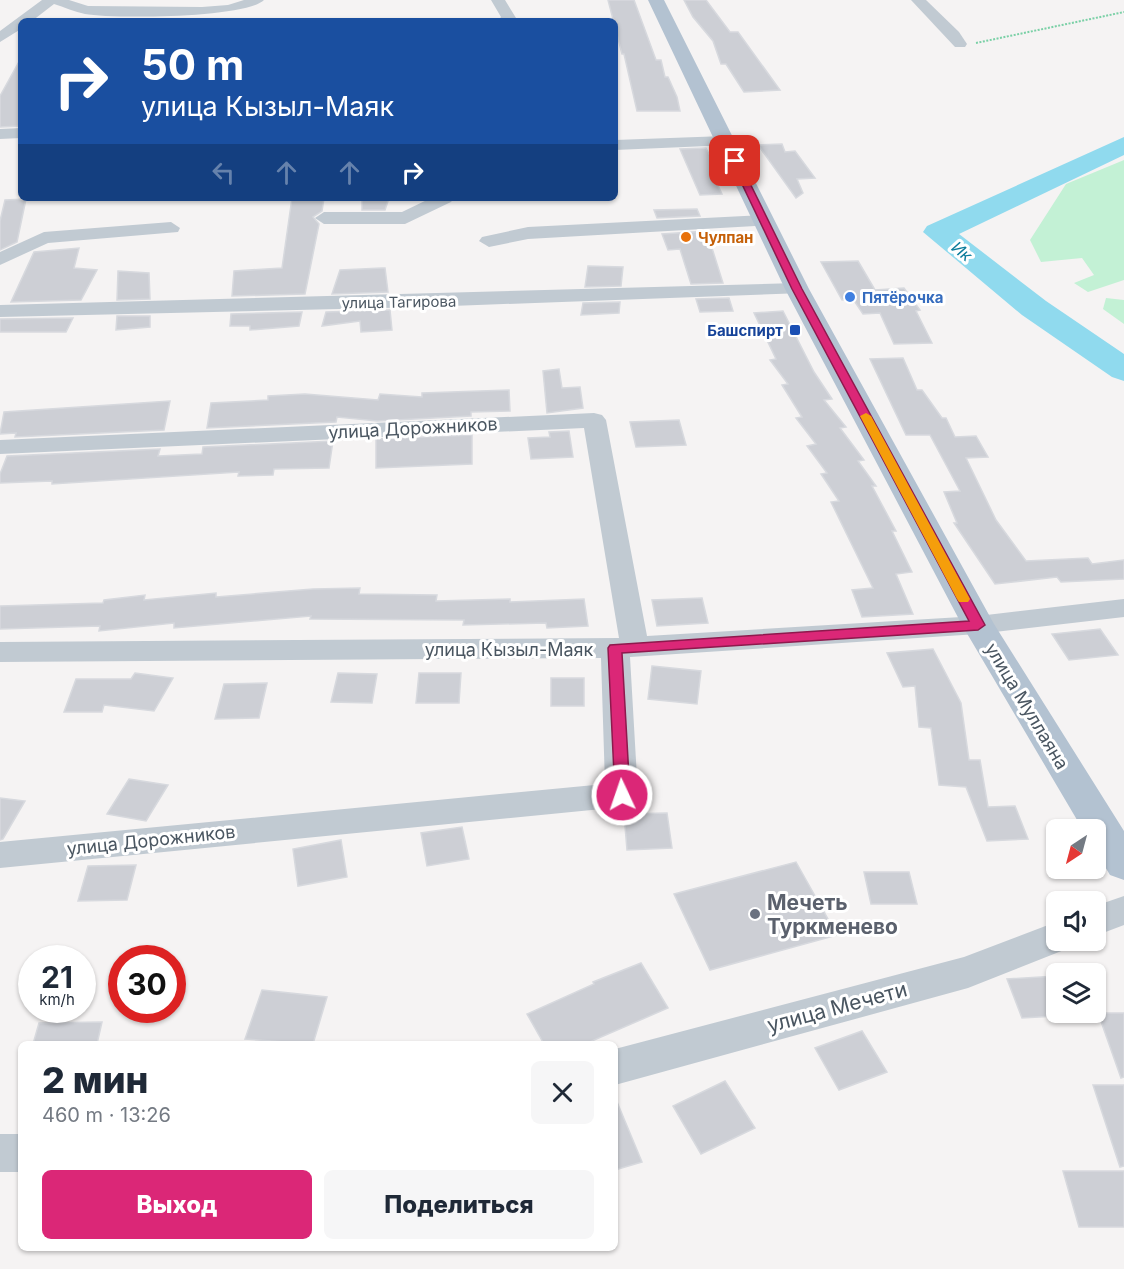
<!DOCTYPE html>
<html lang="ru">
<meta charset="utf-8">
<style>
body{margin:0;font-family:Inter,sans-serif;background:#f6f6f7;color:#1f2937;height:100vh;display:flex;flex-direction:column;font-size:22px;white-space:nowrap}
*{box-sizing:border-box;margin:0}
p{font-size:20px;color:#747a83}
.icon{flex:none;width:33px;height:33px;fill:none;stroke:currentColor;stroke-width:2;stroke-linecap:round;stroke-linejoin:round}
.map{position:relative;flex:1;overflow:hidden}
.details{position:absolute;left:18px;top:1041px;width:600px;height:210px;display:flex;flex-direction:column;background:#fff;border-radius:9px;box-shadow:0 2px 4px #0004}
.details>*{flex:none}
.guide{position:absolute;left:18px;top:18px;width:600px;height:183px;border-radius:9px;box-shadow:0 2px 4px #0004;background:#1a4fa0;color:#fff;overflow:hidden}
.needle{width:39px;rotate:216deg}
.fabs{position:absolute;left:1046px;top:819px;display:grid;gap:12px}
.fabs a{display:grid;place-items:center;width:60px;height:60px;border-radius:9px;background:#fff;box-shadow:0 2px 4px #0004;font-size:30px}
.speed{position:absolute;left:18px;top:945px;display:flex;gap:12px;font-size:30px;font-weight:700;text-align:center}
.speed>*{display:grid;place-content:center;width:78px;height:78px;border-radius:50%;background:#fff;box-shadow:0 2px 4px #0004;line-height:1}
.speed small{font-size:15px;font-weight:400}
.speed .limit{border:9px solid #d22;background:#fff;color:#111}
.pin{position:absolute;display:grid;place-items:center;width:51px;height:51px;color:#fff;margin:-26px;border-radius:12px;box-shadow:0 3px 9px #0006}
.me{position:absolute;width:66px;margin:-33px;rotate:357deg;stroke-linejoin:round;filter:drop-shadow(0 0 4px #0008)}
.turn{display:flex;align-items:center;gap:21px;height:126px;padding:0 24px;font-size:27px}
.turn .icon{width:78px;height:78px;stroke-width:2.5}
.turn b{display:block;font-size:42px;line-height:51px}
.lanes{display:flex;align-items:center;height:57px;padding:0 24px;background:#0003;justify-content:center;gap:30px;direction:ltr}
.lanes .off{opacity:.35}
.round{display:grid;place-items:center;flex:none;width:63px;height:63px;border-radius:9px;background:#f6f6f7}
.summary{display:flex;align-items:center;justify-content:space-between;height:102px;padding:0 24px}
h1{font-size:36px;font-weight:800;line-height:45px}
.action{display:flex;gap:12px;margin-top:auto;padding:12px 24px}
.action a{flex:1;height:69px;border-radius:9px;background:#db2777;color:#fff;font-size:24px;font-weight:800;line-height:69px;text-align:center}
.action a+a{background:#f6f6f7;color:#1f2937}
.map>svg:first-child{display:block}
</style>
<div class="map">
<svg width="1124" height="1269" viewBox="0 0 1124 1269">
<rect width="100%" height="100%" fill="#f5f3f3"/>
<g fill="#c3f1d5">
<polygon points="1124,160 1124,280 1088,292 1074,283 1094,275 1082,258 1041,262 1030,240 1066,184"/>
<polygon points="1106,298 1124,300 1124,324 1103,309"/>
</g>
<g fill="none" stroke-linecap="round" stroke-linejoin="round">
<polygon fill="#90daee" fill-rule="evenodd" points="1124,137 1124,155 959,234 1046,301 1124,354 1124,381 1112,377 1022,315 923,232 927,226"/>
</g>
<g fill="#cdcfd5" stroke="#d7d9de" stroke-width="1.5">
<polygon points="608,0 634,0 656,60 661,60 665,77 668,77 677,97 680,111 637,111 624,54 622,54"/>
<polygon points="684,0 706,0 730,32 738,32 780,90 744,92 726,64 721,64 713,41 693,17"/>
<polygon points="21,58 21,126 0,127 0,96"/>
<polygon points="782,144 785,152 795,151 815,178 797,179 803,193 796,198 758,145"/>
<polygon points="706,148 721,177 714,177 722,194 700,195 680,149"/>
<polygon points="292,198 324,198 322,211 313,217 319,224 305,294 232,296 234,271 282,268"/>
<polygon points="362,198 389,198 385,210 362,210"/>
<polygon points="26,199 17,242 0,250 0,221 5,200"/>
<polygon points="697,209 700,216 657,218 654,210"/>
<polygon points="706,231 712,248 723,283 691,284 680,249 668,250 662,234"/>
<polygon points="79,248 74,268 97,270 81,300 11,302 34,252"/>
<polygon points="858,261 875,290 904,288 920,310 916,311 932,343 894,344 880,313 863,314 853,299 842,300 821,262"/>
<polygon points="588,266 623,267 621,286 585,287"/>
<polygon points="382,268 385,268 388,292 332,294 340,270"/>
<polygon points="118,271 149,273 150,299 117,300"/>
<polygon points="729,298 733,311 700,312 696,299"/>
<polygon points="620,302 619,313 581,315 583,303"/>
<polygon points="390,310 392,330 361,332 360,321 322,326 326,312"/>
<polygon points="783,311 814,372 832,399 824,400 846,427 840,428 864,460 858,461 876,486 872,486 896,531 892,531 912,572 896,574 913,614 862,617 852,590 873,588 831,502 839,501 821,474 827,473 807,446 816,444 796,418 802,417 782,385 788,384 770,360 776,359 754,313"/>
<polygon points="302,312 299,326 250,330 250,326 230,326 231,314"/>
<polygon points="117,316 150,316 150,327 116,330"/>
<polygon points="73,318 66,332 0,332 0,319"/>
<polygon points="903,358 917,390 922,390 942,418 946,418 955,437 976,436 988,457 966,458 996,520 1026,561 1088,558 1092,564 1124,560 1124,579 1061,582 1057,577 995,584 954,523 957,523 944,492 960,491 930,435 906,435 870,359"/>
<polygon points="559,369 562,388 580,387 583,408 547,413 543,371"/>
<polygon points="509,390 510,411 471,412 471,416 377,421 337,417 336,422 207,428 211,403 268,400 268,396 305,394 378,400 380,394 422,397 422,393"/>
<polygon points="170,401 164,430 15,437 16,433 0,434 4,412"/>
<polygon points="679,420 686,445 636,447 630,422"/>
<polygon points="569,431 573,457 531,459 528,438 550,437 549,432"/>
<polygon points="472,435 472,464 376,468 376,439"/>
<polygon points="333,441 329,468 274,469 273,475 238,476 239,472 52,484 52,481 0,483 0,474 7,456 160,449 158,456 202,454 203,447"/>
<polygon points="360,588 359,594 437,595 436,601 510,599 510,602 584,599 588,626 547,628 546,623 463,625 464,620 310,619 311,616 174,628 174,623 99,631 100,626 0,629 0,606 103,603 104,600 145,595 144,600 216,593 216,597 313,589"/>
<polygon points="702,598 708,623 657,626 652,600"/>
<polygon points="1100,629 1118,655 1069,660 1052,634"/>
<polygon points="933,649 961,703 969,760 980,760 988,807 1015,806 1028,839 987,841 966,787 939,785 931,728 919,727 915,686 903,687 887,653"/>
<polygon points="652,666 701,671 697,704 648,699"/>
<polygon points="135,673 173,678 154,711 104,705 102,712 64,712 76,679 131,679"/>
<polygon points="338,673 377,674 372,703 331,702"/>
<polygon points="419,673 461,673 459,703 416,703"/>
<rect x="551" y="678" width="33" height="28"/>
<polygon points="267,683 259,718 215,719 224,684"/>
<polygon points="129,779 168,785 146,821 107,814"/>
<polygon points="0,798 25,801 3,839 0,840"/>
<polygon points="667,813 672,848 627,850 624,814"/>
<polygon points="462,827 469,859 427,866 421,833"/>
<polygon points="341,840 347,877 298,886 293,849"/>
<polygon points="796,862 837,935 710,970 674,894"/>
<polygon points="136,865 127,900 78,901 88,866"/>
<polygon points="864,872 909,872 917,904 871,904"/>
<polygon points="641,963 668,1008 585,1044 544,1044 527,1014 594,984 593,982"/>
<polygon points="1056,976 1056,1016 1022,1018 1007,979"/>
<polygon points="262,990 327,997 313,1044 245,1039"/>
<polygon points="1098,1013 1124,1013 1124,1077 1121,1078"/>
<polygon points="102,1022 97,1044 33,1044 39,1023"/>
<polygon points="862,1031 887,1072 839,1090 815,1048"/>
<polygon points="725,1081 755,1128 701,1154 673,1106"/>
<polygon points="1093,1085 1124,1085 1124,1166 1120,1167"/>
<polygon points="615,1097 642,1162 615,1170"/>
<polygon points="1063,1171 1124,1171 1124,1227 1079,1227"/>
</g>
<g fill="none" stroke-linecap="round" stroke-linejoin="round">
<polyline stroke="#7ad0a6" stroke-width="2" stroke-dasharray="2 1.5" stroke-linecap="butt" points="976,43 1124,12"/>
<g fill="#c1cad2" fill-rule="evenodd">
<path d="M42,0H69L88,6L202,7L228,5L244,0H264C246,18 113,19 85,14C75,12 64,7 54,4L32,21H21V29L0,42V31Z"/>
<polygon points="491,0 505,0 516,18 514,21 498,21 501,17"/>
<polygon points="911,0 926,0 959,32 967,44 965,47 955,47"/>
<polygon points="21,128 21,138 0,139 0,129"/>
<polygon points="725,136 731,137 733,141 731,145 615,150 615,140"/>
<polygon points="431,198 454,198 451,202 405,224 324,224 315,218 324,212 402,212"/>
<polygon points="765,215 772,217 774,221 772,225 528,239 489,247 479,241 482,237 528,227"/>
<polygon points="171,222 180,228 178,232 48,243 0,265 0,252 44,232"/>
<polygon points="797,283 804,285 807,289 804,293 425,307 0,317 0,305"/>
<polygon points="594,413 602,415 606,420 647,636 978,616 1124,599 1124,617 978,634 630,657 638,795 633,804 622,807 0,868 0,842 605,784 601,658 0,662 0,642 619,638 584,428 0,454 0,440"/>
<polygon points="1124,896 1124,925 1095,936 1095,906"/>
<polygon points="1056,922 1056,940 1072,940 1069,948 968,988 615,1085 615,1049 964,957"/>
<rect x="0" y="1134" width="21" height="38"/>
</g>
<polygon fill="#b3c2d1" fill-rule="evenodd" points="648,0 664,0 809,289 994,624 1124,831 1124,880 1110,875 1095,850 1095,830 1083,830 962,625 785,289"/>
</g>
<polygon fill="#db2777" stroke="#8e194d" stroke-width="1.5" points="735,159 739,161 802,289 985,625 978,630 622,653 630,795 622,801 615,795 608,648 610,645 969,621 792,289 731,161"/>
<polygon fill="#f59e0b" points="866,413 871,416 970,599 968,602 959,602 957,599 860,416"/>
<circle fill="#e8710a" stroke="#fff" stroke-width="2" cx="686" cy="237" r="6"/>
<circle fill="#3f7fe0" stroke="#fff" stroke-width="2" cx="850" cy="297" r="6"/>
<rect fill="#1a4fb4" stroke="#fff" stroke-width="2" x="789" y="324" width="12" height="12" rx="3"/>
<circle fill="#6b7280" stroke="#fff" stroke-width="2" cx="755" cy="914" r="6"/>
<g text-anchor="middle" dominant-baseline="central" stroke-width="6" stroke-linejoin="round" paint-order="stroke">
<g font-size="15" font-weight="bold" fill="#c56008" stroke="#fff" text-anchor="start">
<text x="698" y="237">Чулпан</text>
</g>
<g font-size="15" font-weight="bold" fill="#366cbe" stroke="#fff" text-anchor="start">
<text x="862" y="297">Пятёрочка</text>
</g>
<g font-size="15" fill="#4a5661" stroke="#fff">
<text transform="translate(399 302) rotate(-1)">улица Тагирова</text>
</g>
<g font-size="15" font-weight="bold" fill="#164399" stroke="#fff" text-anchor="end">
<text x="783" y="330">Башспирт</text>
</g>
<g font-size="16" font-style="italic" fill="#0c7c9b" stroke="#fff">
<text transform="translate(962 251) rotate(39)">Ик</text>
</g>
<g font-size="18" fill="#4a5661" stroke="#fff">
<text transform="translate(413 428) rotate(-3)">улица Дорожников</text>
<text x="509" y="649">улица Кызыл-Маяк</text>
<text transform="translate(1027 706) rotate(59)">улица Муллаяна</text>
<text transform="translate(151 840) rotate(-6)">улица Дорожников</text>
</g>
<g font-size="21" font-weight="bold" fill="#5b616d" stroke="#fff" text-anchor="start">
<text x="767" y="902">Мечеть<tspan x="767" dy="24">Туркменево</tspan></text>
</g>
<g font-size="21" fill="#4a5661" stroke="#fff">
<text transform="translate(837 1007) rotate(-15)">улица Мечети</text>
</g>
</g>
</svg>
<div class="fabs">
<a><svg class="needle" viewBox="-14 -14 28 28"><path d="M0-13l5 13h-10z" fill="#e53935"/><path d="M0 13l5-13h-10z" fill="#747a83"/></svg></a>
<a><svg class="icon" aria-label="sound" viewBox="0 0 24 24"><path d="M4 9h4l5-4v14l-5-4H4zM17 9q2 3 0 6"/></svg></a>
<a><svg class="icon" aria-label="layers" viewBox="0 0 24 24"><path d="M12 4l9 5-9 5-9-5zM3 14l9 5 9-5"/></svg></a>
</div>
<div class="speed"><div>21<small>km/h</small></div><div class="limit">30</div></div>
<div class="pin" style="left:735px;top:161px;background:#d93025"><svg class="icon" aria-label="arrive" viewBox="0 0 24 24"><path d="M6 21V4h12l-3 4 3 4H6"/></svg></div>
<svg class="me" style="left:622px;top:795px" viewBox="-20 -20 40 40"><circle r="17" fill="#db2777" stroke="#fff" stroke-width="3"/><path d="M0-11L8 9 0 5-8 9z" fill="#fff"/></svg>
<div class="guide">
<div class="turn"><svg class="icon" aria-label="right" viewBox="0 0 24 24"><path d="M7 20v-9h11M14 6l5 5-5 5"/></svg><div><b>50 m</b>улица Кызыл-Маяк</div></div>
<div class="lanes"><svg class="icon off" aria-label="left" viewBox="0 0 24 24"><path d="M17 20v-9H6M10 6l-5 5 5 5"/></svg><svg class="icon off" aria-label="ahead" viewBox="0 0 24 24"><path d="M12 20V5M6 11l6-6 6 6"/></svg><svg class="icon off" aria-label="ahead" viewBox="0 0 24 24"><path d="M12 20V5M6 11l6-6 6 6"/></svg><svg class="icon" aria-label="right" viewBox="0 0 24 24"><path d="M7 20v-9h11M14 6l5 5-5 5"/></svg></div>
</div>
<section class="details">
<div class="summary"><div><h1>2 мин</h1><p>460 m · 13:26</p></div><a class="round"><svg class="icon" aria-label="close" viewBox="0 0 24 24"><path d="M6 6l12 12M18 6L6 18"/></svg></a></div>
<div class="action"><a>Выход</a><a>Поделиться</a></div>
</section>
</div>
